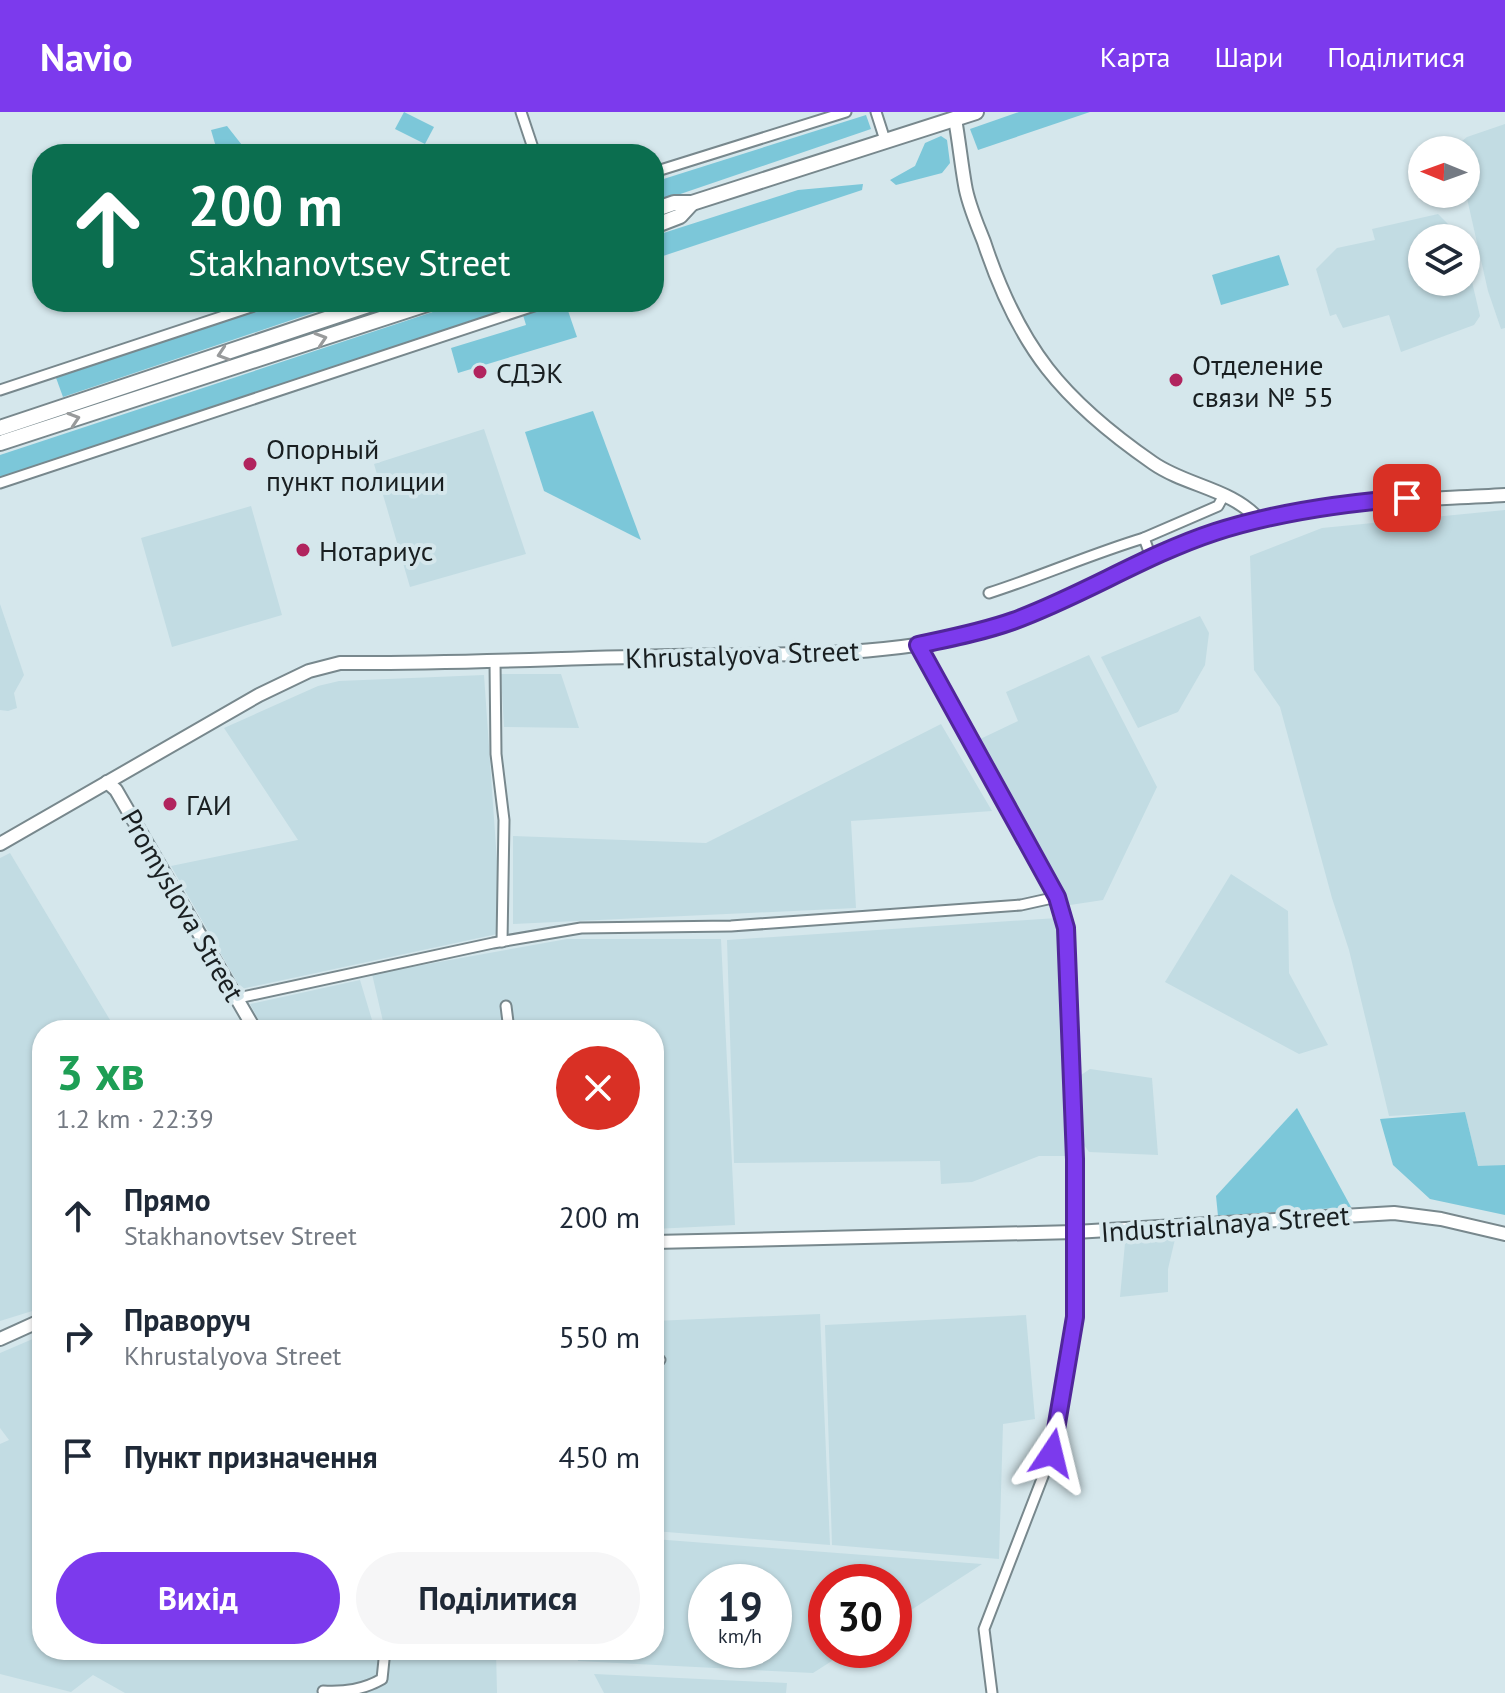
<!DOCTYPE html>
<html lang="uk">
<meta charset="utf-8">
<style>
body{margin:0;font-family:"PT Sans",sans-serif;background:#f6f6f7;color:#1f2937;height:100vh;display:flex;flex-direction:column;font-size:30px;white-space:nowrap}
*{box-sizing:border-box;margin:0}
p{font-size:26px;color:#747a83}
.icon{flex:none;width:44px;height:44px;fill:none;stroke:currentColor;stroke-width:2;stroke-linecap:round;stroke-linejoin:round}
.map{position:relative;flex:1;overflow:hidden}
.sheet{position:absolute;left:32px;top:908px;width:632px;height:640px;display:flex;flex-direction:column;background:#fff;border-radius:32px;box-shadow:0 2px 6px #0004}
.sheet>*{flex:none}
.hud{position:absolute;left:32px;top:32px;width:632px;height:168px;border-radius:32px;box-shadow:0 2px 6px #0004;background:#0b6e4f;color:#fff;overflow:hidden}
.needle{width:52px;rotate:271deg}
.controls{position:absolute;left:1408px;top:24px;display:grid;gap:16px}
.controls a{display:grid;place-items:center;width:72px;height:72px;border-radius:50%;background:#fff;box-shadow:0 2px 6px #0004;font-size:40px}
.speed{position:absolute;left:688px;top:1452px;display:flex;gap:16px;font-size:40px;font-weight:700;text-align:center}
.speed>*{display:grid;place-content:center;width:104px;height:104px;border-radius:50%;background:#fff;box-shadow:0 2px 6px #0004;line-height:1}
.speed small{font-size:20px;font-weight:400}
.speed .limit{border:12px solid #d22;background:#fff;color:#111}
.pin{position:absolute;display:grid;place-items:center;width:68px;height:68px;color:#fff;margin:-34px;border-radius:16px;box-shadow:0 4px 12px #0006}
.me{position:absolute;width:88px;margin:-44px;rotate:10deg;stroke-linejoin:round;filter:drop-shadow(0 0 6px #0008)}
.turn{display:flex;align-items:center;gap:28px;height:168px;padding:0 24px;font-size:36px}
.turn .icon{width:104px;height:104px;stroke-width:2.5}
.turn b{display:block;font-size:56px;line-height:68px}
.round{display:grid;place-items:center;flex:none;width:84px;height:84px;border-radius:42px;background:#f6f6f7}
.headline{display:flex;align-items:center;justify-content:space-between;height:136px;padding:0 24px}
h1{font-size:48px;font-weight:800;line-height:60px;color:#1e9e55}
.button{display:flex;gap:16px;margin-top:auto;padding:16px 24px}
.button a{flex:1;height:92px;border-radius:48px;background:#7c3aed;color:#fff;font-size:32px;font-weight:800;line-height:92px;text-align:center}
.button a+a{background:#f6f6f7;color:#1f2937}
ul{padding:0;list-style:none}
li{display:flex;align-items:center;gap:24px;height:120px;padding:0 24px}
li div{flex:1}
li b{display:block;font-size:30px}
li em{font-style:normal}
header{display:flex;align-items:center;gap:48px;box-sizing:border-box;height:112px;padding:0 40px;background:#7c3aed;color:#fff}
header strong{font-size:38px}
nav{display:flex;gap:44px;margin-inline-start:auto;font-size:28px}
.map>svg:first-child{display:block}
</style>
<header>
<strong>Navio</strong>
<nav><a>Карта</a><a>Шари</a><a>Поділитися</a></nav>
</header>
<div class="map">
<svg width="1505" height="1581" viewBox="0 0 1505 1581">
<rect width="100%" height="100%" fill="#d5e7ec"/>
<g fill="#c2dce3" fill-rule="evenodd">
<polygon points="1505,12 1505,216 1501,217 1488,179 1466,82 1466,38 1451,38 1467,25"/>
<polygon points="1438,102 1462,126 1422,126 1422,170 1466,170 1466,144 1480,204 1474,213 1401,240 1389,203 1343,216 1336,202 1330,204 1316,157 1337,136 1375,128 1372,117"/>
<polygon points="484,317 526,442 410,475 374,352"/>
<polygon points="251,394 282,503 172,535 141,426"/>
<polygon points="1505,398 1505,1053 1478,1055 1465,1000 1389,1004 1349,838 1332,786 1280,595 1254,558 1250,444 1322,416"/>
<polygon points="0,492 24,563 14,581 17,596 8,599 0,598"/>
<polygon points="1200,504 1209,521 1205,553 1178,600 1138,616 1101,545"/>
<polygon points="1089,543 1157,675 1103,788 1070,793 974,630 1018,609 1006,580"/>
<polygon points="501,562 561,562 579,616 504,615"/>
<polygon points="484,563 502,821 241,877 171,754 298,728 224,616 318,574 339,569"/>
<polygon points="941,612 992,699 851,709 856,796 513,812 513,724 706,731"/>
<polygon points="10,741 116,918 42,918 42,1196 0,1209 0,746"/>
<polygon points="1231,762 1288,799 1289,861 1328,933 1299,942 1165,870"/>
<polygon points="1057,806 1065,1044 1039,1044 972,1070 941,1072 940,1049 734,1051 727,828"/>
<polygon points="567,827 721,827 735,1113 654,1117 654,918 385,918 372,862"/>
<polygon points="360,868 375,918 264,918 250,892"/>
<polygon points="1090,957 1152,966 1158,1043 1089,1040 1082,1030 1081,963"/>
<polygon points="1175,1127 1168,1157 1168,1180 1120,1185 1125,1131"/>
<polygon points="820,1202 830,1433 654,1419 654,1209"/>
<polygon points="1026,1203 1035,1307 1003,1312 999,1447 832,1433 825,1213"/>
<polygon points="42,1223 42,1538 496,1538 497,1581 125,1581 93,1563 71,1580 0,1562 0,1332 9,1328 0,1316 0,1241"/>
<path d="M654,1427L982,1452L894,1509V1470H826V1538H849L813,1561L578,1549L577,1538H654ZM706,1470H774V1538H706Z"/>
<polygon points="594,1562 787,1571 786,1581 604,1581"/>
</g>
<g fill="#7cc7d9">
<polygon points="404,0 434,15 425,32 395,17"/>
<polygon points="1019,0 1090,0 978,38 970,17"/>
<polygon points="866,3 871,17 654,91 654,70"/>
<polygon points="227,14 249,42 218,42 211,18"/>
<polygon points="941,24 947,28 950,51 942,61 896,73 890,68 915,54 925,31"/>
<polygon points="863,72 862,78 654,147 654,124 798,78"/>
<polygon points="1279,143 1289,173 1221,193 1212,163"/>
<polygon points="279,190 345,190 63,285 55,263"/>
<polygon points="463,190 533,190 0,366 0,343"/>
<polygon points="565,190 577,225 458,261 451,236 526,213 523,203"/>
<polygon points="593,299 641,428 544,379 525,320"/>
<polygon points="1297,996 1351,1095 1218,1104 1216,1084"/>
<polygon points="1465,1000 1478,1054 1505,1053 1505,1103 1430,1087 1393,1053 1380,1007"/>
</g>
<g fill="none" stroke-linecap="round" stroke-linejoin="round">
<defs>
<g id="minor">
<polyline points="521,0 535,42"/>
<polyline points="876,0 885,28"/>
<polyline points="654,60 846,0"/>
<polyline points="0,278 266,190"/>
<polyline points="0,371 546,190"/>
<polyline points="1144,426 1218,394 1224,383"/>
<path d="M989,481C1042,464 1091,442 1144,426L1151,445"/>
<polyline points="918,533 1057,785 1066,816 1075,1047 1075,1205 1052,1341 984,1517 992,1581"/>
<polyline points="495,549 496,642 504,708 502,830"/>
<polyline points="238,886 493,831 581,816 731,814 1021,793 1057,785"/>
<polyline points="506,894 509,918"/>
<polyline points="654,1248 660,1248"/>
<path d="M323,1579C345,1580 363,1578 382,1567L385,1538"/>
</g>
<g id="secondary">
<path d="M955,7C959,29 961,50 965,73C968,92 977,112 984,130C1019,236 1062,288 1153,351C1186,374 1233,377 1259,408"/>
<polyline points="107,670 116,678 255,918"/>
<path d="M0,732L259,583L309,559L340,551C451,552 562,546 672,544C772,542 876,546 973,522C1055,502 1132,449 1212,421C1307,387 1407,389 1505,383"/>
<polyline points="654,1130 1075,1120 1394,1101 1441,1107 1505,1122"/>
<polyline points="0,1227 42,1208"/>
</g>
<g id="primary">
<polyline points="654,98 674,91 692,91 976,0"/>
<polyline points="654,114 680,104 692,91"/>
<polyline points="0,316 377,190"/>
<polyline points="0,331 433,190"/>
</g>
</defs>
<use href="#minor" stroke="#78888d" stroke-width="13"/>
<use href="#secondary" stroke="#78888d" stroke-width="16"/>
<use href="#primary" stroke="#78888d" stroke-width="18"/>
<use href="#minor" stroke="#fff" stroke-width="9"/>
<use href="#secondary" stroke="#fff" stroke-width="12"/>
<use href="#primary" stroke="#fff" stroke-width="14"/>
</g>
<defs><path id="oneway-chevron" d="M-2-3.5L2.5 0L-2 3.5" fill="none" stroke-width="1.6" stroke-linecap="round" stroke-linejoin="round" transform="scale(2)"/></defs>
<g stroke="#989a9b">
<use href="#oneway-chevron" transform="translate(321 227) rotate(-18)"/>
<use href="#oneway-chevron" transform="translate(223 242) rotate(162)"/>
<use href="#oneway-chevron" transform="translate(74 307) rotate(-18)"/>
</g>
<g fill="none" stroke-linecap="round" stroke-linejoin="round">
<defs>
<path id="route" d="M1052,1341L1075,1205V1047L1066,816L1057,785L918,533C951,526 982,520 1013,509C1082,484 1145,443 1215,420C1277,400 1343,391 1407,386"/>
</defs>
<use href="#route" stroke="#51269a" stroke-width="20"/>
<use href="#route" stroke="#7c3aed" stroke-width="14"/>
</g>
<g fill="#b1245e" stroke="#d5e7ec" stroke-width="3">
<circle cx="480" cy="260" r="8"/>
<circle cx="1176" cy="268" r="8"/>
<circle cx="250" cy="352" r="8"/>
<circle cx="303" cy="438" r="8"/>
<circle cx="170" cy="692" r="8"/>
</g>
<g text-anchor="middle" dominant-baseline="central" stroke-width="8" stroke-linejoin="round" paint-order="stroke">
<g font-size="28" fill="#191f21" stroke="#d5e7ec" text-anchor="start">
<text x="1192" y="252">Отделение<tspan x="1192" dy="32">связи № 55</tspan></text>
<text x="496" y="260">СДЭК</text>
<text x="266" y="336">Опорный<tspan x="266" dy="32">пункт полиции</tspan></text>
<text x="319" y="438">Нотариус</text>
<text x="186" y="692">ГАИ</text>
</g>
<g font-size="28" fill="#191f21" stroke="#d5e7ec">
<text transform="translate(742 542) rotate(-2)">Khrustalyova Street</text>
<text transform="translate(183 793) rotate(60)">Promyslova Street</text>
<text transform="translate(1225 1111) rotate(-4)">Industrialnaya Street</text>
</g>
</g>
</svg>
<div class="controls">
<a><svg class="needle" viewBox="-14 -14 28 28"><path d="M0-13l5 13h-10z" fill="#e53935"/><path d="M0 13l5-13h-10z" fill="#747a83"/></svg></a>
<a><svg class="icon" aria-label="layers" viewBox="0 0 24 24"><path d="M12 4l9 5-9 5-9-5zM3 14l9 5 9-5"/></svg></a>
</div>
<div class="speed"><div>19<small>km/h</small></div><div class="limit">30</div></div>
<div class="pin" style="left:1407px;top:386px;background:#d93025"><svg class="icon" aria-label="arrive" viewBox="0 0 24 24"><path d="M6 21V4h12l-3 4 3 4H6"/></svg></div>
<svg class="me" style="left:1052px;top:1341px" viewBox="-20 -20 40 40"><path d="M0-17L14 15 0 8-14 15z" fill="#7c3aed" stroke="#fff" stroke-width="4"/></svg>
<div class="hud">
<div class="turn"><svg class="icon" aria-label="ahead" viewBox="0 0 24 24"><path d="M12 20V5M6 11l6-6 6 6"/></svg><div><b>200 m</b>Stakhanovtsev Street</div></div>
</div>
<section class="sheet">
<div class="headline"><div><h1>3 хв</h1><p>1.2 km · 22:39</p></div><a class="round" style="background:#d93025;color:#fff"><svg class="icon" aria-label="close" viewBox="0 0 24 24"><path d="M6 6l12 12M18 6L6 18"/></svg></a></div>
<ul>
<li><svg class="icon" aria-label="ahead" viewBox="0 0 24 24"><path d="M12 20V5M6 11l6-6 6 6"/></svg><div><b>Прямо</b><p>Stakhanovtsev Street</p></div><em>200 m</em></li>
<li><svg class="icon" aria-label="right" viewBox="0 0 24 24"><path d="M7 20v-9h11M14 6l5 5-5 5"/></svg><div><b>Праворуч</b><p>Khrustalyova Street</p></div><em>550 m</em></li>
<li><svg class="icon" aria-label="arrive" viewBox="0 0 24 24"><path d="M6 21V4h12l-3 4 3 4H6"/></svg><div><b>Пункт призначення</b></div><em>450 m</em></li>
</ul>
<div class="button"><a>Вихід</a><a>Поділитися</a></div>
</section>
</div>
